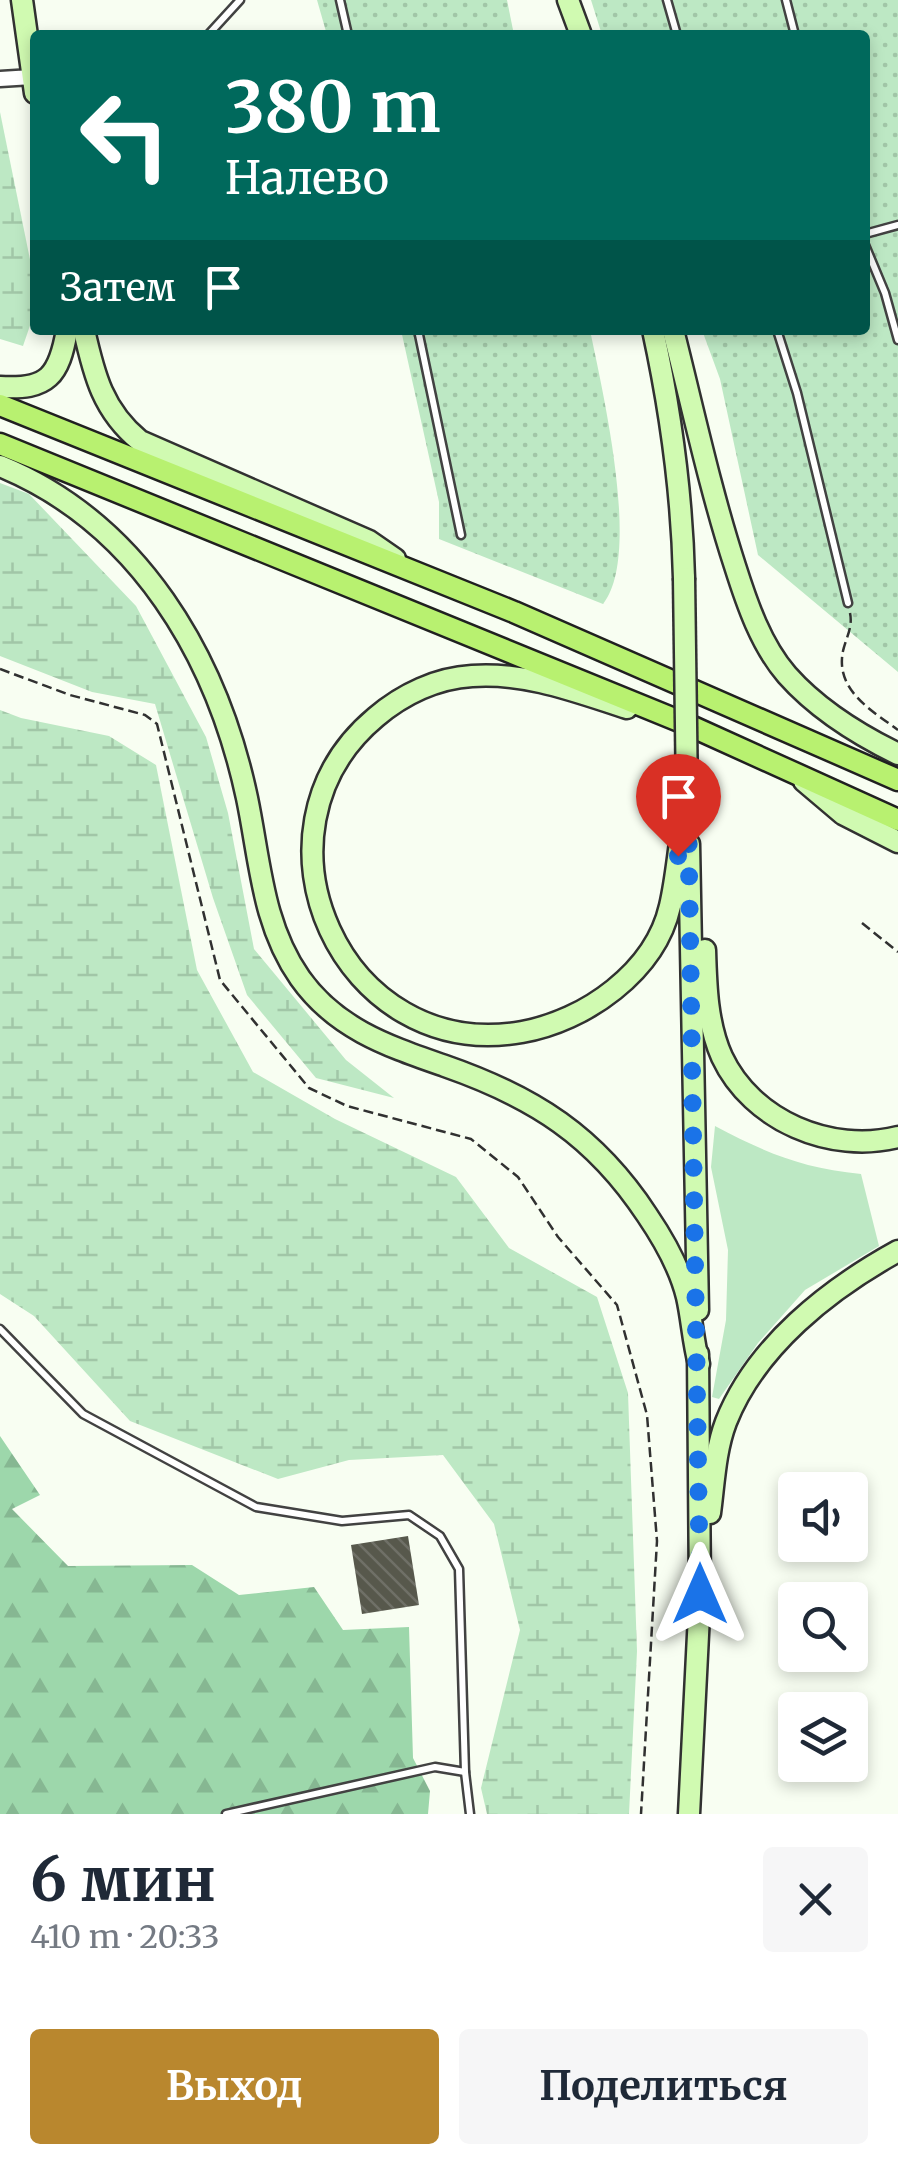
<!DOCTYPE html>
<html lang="ru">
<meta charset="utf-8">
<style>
body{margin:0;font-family:Merriweather,serif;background:#f6f6f7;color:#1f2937;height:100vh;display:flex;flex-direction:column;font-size:38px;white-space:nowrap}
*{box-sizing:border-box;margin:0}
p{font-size:32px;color:#747a83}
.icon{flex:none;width:55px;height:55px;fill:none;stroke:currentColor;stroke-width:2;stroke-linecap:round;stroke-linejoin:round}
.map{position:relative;height:1814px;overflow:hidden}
.panel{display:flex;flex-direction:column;background:#fff;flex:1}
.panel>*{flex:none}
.top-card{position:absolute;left:30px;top:30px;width:840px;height:305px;border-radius:10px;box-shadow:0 5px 15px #0003;background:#00695c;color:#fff;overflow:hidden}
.tools{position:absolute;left:778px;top:1472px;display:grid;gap:20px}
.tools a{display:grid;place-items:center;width:90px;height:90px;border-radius:10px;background:#fff;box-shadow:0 5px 15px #0003;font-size:50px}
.pin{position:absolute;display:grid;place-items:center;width:85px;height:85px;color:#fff;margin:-102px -42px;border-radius:50% 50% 50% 0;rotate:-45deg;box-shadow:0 0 10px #0007}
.pin .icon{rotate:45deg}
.me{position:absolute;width:110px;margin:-55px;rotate:0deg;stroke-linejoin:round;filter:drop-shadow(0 0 8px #0008)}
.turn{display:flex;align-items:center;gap:35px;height:210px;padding:0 30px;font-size:45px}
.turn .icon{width:130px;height:130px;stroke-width:2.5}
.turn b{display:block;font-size:70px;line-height:85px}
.then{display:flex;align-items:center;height:95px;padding:0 30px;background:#0003;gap:20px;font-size:38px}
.round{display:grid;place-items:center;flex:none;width:105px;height:105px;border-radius:10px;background:#f6f6f7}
.summary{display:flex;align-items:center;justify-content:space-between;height:170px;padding:0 30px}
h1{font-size:60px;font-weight:700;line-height:75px}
.button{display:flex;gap:20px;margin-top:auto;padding:20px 30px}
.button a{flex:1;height:115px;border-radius:10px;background:#b9872e;color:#fff;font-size:40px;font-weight:700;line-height:115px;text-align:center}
.button a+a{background:#f6f6f7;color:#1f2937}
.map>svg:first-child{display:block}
</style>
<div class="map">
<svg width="898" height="1814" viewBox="0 0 898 1814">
<defs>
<pattern id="forest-firs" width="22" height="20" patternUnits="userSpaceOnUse" patternTransform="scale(2.5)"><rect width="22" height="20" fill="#9dd7ab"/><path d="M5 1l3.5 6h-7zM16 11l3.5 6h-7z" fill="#86b792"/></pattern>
<pattern id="wetland-marsh" width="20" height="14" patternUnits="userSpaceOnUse" patternTransform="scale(2.5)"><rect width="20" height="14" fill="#bde8c4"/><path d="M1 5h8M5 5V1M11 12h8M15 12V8" fill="none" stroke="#a1c6a7"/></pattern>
<pattern id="park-dots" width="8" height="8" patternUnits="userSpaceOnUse" patternTransform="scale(2.5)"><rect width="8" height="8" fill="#bde8c4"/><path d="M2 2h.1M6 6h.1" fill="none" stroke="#a1c6a7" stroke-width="1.8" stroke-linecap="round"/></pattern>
<pattern id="building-back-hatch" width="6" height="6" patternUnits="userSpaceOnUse" patternTransform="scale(2.5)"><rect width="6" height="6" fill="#57584c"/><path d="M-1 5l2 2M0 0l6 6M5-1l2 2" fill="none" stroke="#6f7067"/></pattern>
</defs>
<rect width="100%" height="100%" fill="#f8fef2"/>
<path fill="#bde8c4" d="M715,1126C766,1153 802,1168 861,1174L879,1246L805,1290L758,1343L719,1399L712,1397L726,1320L728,1250L711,1167Z"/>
<polygon fill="url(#forest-firs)" points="0,1436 40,1495 12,1509 68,1566 192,1565 239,1595 314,1587 343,1630 409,1627 413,1758 430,1791 428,1814 0,1814"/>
<g fill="url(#wetland-marsh)">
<polygon points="0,112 35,284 35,311 23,346 0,339"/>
<polygon points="0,483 29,494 136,606 206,737 228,813 254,949 346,1060 394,1098 316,1078 247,995 213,898 155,704 92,692 0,656"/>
<polygon points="0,710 21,718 109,736 156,765 197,970 253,1072 335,1119 456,1177 509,1248 597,1297 628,1393 637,1651 629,1814 487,1814 481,1788 520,1630 494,1524 443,1455 349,1460 278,1479 130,1421 34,1316 0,1294"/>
</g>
<g fill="url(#park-dots)">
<polygon points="317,0 507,0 514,35 327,35"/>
<polygon points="591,0 898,0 898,672 758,555 720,379 702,330 865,330 865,35 602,35"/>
<path d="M401,330H590C602,389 642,556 603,604L439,539V502Z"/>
</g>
<polygon fill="url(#building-back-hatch)" points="408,1536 419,1605 362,1614 351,1545"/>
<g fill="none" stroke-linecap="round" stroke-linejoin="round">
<defs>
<g id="service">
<polyline points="340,0 348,35"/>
<polyline points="667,0 677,35"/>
<polyline points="786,0 795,35"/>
<polyline points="208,35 240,0"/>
<polyline points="865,234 898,225"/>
<polyline points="865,245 885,293 898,340"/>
<polyline points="418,330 461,535"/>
<polyline points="777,330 797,393 848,603"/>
<polyline points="0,1329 83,1414 256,1507 342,1521 409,1515 440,1536 459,1569 465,1772 470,1814"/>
<polyline points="226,1814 435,1767 465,1772"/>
</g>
<polyline id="minor" points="0,79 32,77"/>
<g id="secondary">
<polyline points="22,0 35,93"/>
<polyline points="568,0 581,35"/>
<path d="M84,330C94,375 103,411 140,441L369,541L395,559"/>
<path d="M653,330C671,413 682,494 684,578"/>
<path d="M673,330C693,409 710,489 735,566C747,604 761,645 787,675C818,710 857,734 898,754"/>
<path d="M0,387C48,390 59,376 67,330"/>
<path d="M0,466C139,523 217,657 247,798C260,860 262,924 300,978C336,1029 388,1046 445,1066C534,1097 595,1136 647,1215C664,1240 680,1268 687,1297C692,1319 693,1342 699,1364"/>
<path d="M627,708C577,692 526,672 472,676C437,678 403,694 376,717C238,832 342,1064 522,1032C585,1021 655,972 670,906C678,872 679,836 687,802"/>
<polyline points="804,781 843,814 898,842"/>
<polyline points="689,844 698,1310"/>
<path d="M705,950C706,985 707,1024 722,1057C752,1121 831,1154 898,1137"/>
<path d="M710,1513C714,1483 715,1451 726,1422C756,1346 829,1289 898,1251"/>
<polyline points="689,1814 700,1595 698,1354"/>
</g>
<g id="primary">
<polyline points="0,405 514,612 898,780"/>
<polyline points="0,444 684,723 898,820"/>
</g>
</defs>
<use href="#service" stroke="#424242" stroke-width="11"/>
<use href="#minor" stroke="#424242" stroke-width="19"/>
<use href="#secondary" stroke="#313131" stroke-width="25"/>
<use href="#primary" stroke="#202020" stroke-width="25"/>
<g stroke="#313131" stroke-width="2.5" stroke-dasharray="10 5" stroke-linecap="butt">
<path d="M850,613C853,627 846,638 843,651C835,690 871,710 898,730"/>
<polyline points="0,669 70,695 145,715 157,724 220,980 309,1088 347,1106 471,1139 518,1177 558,1237 617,1305 647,1415 657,1541 641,1814"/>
<polyline points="862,923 898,952"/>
</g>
<use href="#service" stroke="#fff" stroke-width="6"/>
<use href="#minor" stroke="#fff" stroke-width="14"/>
<use href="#secondary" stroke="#d0fab1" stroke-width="20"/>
<use href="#primary" stroke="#b8f170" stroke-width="20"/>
<defs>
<polyline id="secondary-bridge" points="684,578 687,797"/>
</defs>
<use href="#secondary-bridge" stroke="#313131" stroke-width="25" stroke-linecap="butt"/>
<use href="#secondary-bridge" stroke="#d0fab1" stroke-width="20"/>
</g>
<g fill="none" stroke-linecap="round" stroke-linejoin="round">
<polyline stroke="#1a73e8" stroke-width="18" stroke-dasharray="0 32.4" points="678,856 680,827 688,802 700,1594"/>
</g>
</svg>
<div class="tools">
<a><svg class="icon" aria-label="sound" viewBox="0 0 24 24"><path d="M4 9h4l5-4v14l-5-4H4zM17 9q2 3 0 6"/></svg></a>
<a><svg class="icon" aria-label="search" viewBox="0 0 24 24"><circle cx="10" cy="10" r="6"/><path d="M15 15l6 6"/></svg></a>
<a><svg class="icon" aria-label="layers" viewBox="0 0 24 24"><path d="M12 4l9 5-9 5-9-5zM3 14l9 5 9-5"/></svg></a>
</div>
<div class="pin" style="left:678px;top:856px;background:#d93025"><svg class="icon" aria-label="arrive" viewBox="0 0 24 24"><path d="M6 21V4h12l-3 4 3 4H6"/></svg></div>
<svg class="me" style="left:700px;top:1594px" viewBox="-20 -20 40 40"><path d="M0-17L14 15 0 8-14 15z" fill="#1a73e8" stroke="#fff" stroke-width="4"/></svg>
<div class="top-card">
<div class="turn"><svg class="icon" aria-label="left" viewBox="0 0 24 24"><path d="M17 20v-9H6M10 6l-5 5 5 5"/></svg><div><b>380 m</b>Налево</div></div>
<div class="then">Затем<svg class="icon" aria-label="arrive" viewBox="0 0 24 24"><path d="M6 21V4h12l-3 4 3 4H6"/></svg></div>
</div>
</div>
<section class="panel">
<div class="summary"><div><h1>6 мин</h1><p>410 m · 20:33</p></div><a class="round"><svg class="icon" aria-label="close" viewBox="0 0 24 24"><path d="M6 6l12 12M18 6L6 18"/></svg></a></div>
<div class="button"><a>Выход</a><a>Поделиться</a></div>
</section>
